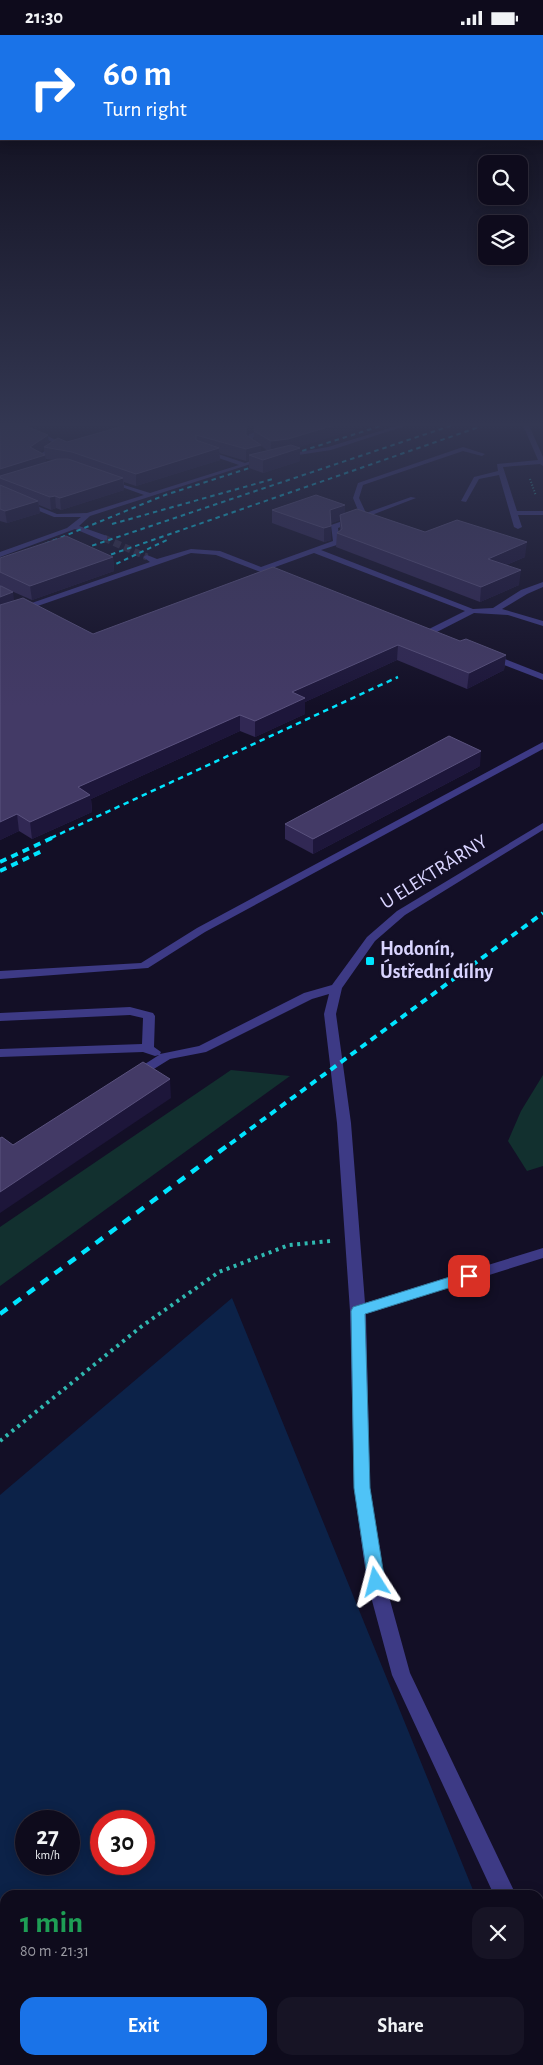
<!DOCTYPE html>
<meta charset="utf-8">
<style>
body{margin:0;font-family:"Alegreya Sans",sans-serif;background:#171425;color:#f1f3f6;height:100vh;display:flex;flex-direction:column;font-size:19px;white-space:nowrap}
*{box-sizing:border-box;margin:0}
p{font-size:16px;color:#9b9ba3}
.icon{flex:none;width:28px;height:28px;fill:none;stroke:currentColor;stroke-width:2;stroke-linecap:round;stroke-linejoin:round}
.map{position:relative;flex:1;overflow:hidden}
.sheet{position:absolute;left:0px;top:1855px;width:544px;height:175px;display:flex;flex-direction:column;background:#0e0b1c;border-radius:15px 15px 0 0;box-shadow:0 2px 12px #0003,0 0 0 1px #2e2b3b}
.sheet>*{flex:none}
.banner{position:absolute;left:0px;top:0px;width:544px;height:105px;box-shadow:0 2px 12px #0003,0 0 0 1px #2e2b3b;background:#1a73e8;color:#fff;overflow:hidden}
.fabs{position:absolute;left:478px;top:120px;display:grid;gap:10px}
.fabs a{display:grid;place-items:center;width:50px;height:50px;border-radius:10px;background:#0e0b1c;box-shadow:0 2px 12px #0003,0 0 0 1px #2e2b3b;font-size:25px}
.speed{position:absolute;left:15px;top:1775px;display:flex;gap:10px;font-size:25px;font-weight:700;text-align:center}
.speed>*{display:grid;place-content:center;width:65px;height:65px;border-radius:50%;background:#0e0b1c;box-shadow:0 2px 12px #0003,0 0 0 1px #2e2b3b;line-height:1}
.speed small{font-size:12px;font-weight:400}
.speed .limit{border:8px solid #d22;background:#fff;color:#111}
.pin{position:absolute;display:grid;place-items:center;width:42px;height:42px;color:#fff;margin:-21px;border-radius:10px;box-shadow:0 2px 8px #0006}
.me{position:absolute;width:55px;margin:-28px;rotate:351deg;stroke-linejoin:round;filter:drop-shadow(0 0 4px #0008)}
.turn{display:flex;align-items:center;gap:18px;height:105px;padding:0 20px;font-size:22px}
.turn .icon{width:65px;height:65px;stroke-width:2.5}
.turn b{display:block;font-size:35px;line-height:42px}
.round{display:grid;place-items:center;flex:none;width:52px;height:52px;border-radius:15px;background:#171425}
.overview{display:flex;align-items:center;justify-content:space-between;height:85px;padding:0 20px}
h1{font-size:30px;font-weight:600;line-height:38px;color:#1e9e55}
.cta{display:flex;gap:10px;margin-top:auto;padding:10px 20px}
.cta a{flex:1;height:58px;border-radius:15px;background:#1a73e8;color:#fff;font-size:20px;font-weight:600;line-height:58px;text-align:center}
.cta a+a{background:#171425;color:#f1f3f6}
.status{display:flex;justify-content:space-between;align-items:center;height:35px;padding:0 25px;background:#0e0b1c;direction:ltr}
.status svg{height:14px;fill:currentColor}
.map>svg:first-child{display:block}
</style>
<div class="status"><b>21:30</b><svg viewBox="0 0 49 12"><path d="M0 12V9h3v3zM5 12V6h3v6zM10 12V3h3v9zM15 12V0h3v12zM26 1h20v11H26zM47 4h2v5h-2z"/></svg></div>
<div class="map">
<svg width="543" height="2030" viewBox="0 0 543 2030">
<rect width="100%" height="100%" fill="#130f26"/>
<g fill="#12302f">
<polygon points="231,1035 290,1041 0,1251 0,1192"/>
<polygon points="543,1040 543,1131 527,1136 508,1106 521,1076"/>
</g>
<path fill="#0c2248" fill-rule="evenodd" d="M232,1263L475,1860H5V2025H539V2017L543,2030H0V1460ZM26,1786H69V1829H26ZM101,1786H144V1829H101Z"/>
<g fill="none" stroke-linecap="round" stroke-linejoin="round">
<polyline stroke="#312d47" stroke-width="7" stroke-dasharray="7 4" stroke-linecap="butt" points="104,503 147,522"/>
<polyline stroke="#2fb8b0" stroke-width="2" stroke-dasharray="1 2" stroke-linecap="butt" points="530,444 536,461"/>
<polyline stroke="#2fb8b0" stroke-width="4" stroke-dasharray="3 4.5" stroke-linecap="butt" points="0,1406 142,1291 219,1237 289,1210 331,1206"/>
<g fill="#3d3a85" fill-rule="evenodd">
<polygon points="14,388 21,388 64,409 41,423 46,425 46,427 34,425 34,423 56,409"/>
<polygon points="286,388 295,388 254,401 252,408 259,413 259,415 255,415 246,409 249,399"/>
<polygon points="406,388 414,388 331,415 285,422 282,420 328,412"/>
<polygon points="522,388 528,388 543,422 543,431 540,429 503,432 517,476 543,476 543,480 518,480 522,492 518,494 514,492 499,440 479,444 466,467 461,466 474,442 498,436 497,429 538,425"/>
<polygon points="463,412 485,419 482,421 463,416 363,450 359,463 366,478 411,462 416,463 338,493 340,509 321,515 473,574 493,573 521,555 543,547 543,552 527,559 502,574 543,586 543,591 508,580 474,578 431,600 425,600 425,596 465,576 314,518 267,535 282,540 282,544 279,544 216,520 191,518 0,584 0,579 150,527 143,522 147,520 157,524 191,514 220,516 261,532 333,506 331,490 360,480 353,463 358,448"/>
<polygon points="203,414 245,428 263,422 266,424 90,481 79,491 107,501 107,505 101,505 75,494 0,522 0,517 67,493 81,482 54,482 0,460 0,456 57,479 87,478 144,460 108,447 108,445 150,458 239,430 201,417"/>
<polygon points="486,619 492,619 543,639 543,645 486,623"/>
<polygon points="543,707 543,714 205,897 148,933 0,944 0,936 141,928 197,893"/>
<polygon points="543,788 543,795 405,880 375,906 342,953 336,979 351,1088 365,1268 543,1213 543,1223 366,1279 370,1453 385,1547 410,1638 516,1860 494,1860 392,1640 367,1547 354,1453 350,1276 337,1088 324,979 329,959 312,964 206,1017 170,1024 136,1045 131,1044 130,1041 131,1038 159,1020 155,1021 143,1017 0,1022 0,1014 142,1009 143,983 130,980 0,986 0,978 130,972 153,978 155,981 154,1012 161,1017 160,1019 199,1011 304,958 332,950 367,902 397,876"/>
<polygon points="539,1921 543,1923 543,1952 539,1950"/>
</g>
<g stroke="#00e5ff" stroke-width="2" stroke-dasharray="4.5 4" stroke-linecap="butt">
<polyline points="286,421 390,388"/>
<polyline points="112,489 273,444"/>
<polyline points="45,509 165,460 262,429"/>
<polyline points="76,516 459,388"/>
<polyline points="95,525 479,392"/>
<polyline points="101,536 169,504"/>
</g>
<polyline stroke="#00e5ff" stroke-width="2.5" stroke-dasharray="5.5 4.5" stroke-linecap="butt" points="51,803 398,642"/>
<g stroke="#00e5ff" stroke-width="4" stroke-dasharray="7 5.5" stroke-linecap="butt">
<polyline points="0,827 54,802"/>
<polyline points="0,836 42,816"/>
<polyline points="230,1109 543,878"/>
</g>
<polyline stroke="#00e5ff" stroke-width="4.5" stroke-dasharray="9 8" stroke-linecap="butt" points="0,1279 231,1108"/>
</g>
<g fill="#312854" fill-rule="evenodd">
<path d="M0,388L49,409L67,407L126,390V388H375L298,412L300,426L263,438L249,433V425L246,426L219,418L220,425L136,451L124,447V455L61,475L56,473L51,475L39,470L40,478L7,488L0,486ZM254,397V405L246,400ZM261,411L268,416L261,417ZM44,414L45,420L40,417ZM46,424L53,425L46,427Z"/>
<polygon points="272,475 345,479 525,522 506,530 519,550 480,567 336,512 337,498 340,496 340,485 331,488 331,505 324,507 272,488"/>
<polygon points="113,522 114,536 32,565 0,551 0,523"/>
<polygon points="14,566 93,599 460,606 506,620 504,635 467,654 397,625 305,667 305,679 255,702 240,696 91,764 92,777 32,804 19,796 0,805"/>
<polygon points="480,731 313,819 285,804 285,789"/>
</g>
<g fill="#1d163a">
<polygon points="246,388 281,388 254,396 254,397 246,400"/>
<polygon points="341,388 375,388 288,416 271,418 271,406"/>
<polygon points="48,400 49,411 44,412 44,414 31,424 30,412"/>
<polygon points="261,410 261,421 249,420 249,425 246,426 246,414"/>
<polygon points="219,413 220,425 136,451 136,439"/>
<polygon points="300,413 300,426 263,438 263,425"/>
<polygon points="45,420 47,432 0,443 0,434"/>
<polygon points="123,443 124,455 61,475 60,463"/>
<polygon points="55,461 56,473 51,475 50,462"/>
<polygon points="38,466 40,478 7,488 5,476"/>
<polygon points="345,470 345,483 340,480 340,485 329,489 330,475"/>
<polygon points="331,491 331,505 324,507 324,493"/>
<polygon points="527,507 525,522 486,538 488,524"/>
<polygon points="113,522 114,536 32,565 30,551"/>
<polygon points="521,535 519,550 480,567 481,552"/>
<polygon points="13,557 15,572 0,577 0,562"/>
<polygon points="398,610 397,625 305,667 305,679 255,702 255,686 292,657"/>
<polygon points="506,620 504,635 467,654 469,638"/>
<polygon points="240,680 240,696 91,764 92,777 32,804 30,787 78,752"/>
<polygon points="481,716 480,731 313,819 313,804"/>
<polygon points="17,779 19,796 0,805 0,787"/>
<polygon points="170,1044 171,1063 0,1178 0,1157"/>
</g>
<g fill="#433a66" stroke="#5a527e">
<polygon points="0,388 18,388 48,400 30,412 45,420 0,434"/>
<polygon points="134,388 248,388 246,388 246,400 261,410 246,414 196,400 196,405 219,413 136,439 72,417 44,412 58,403 67,407"/>
<polygon points="265,388 341,388 288,404 271,406 254,396 255,391"/>
<polygon points="291,410 300,413 263,425 249,420"/>
<polygon points="57,424 68,424 123,443 60,463 55,461 50,462 0,443 0,441"/>
<polygon points="0,450 38,466 5,476 0,474"/>
<polygon points="316,460 345,470 330,475 331,491 324,493 272,475"/>
<polygon points="357,474 425,497 457,485 527,507 488,524 521,535 481,552 337,498 342,494 340,480"/>
<polygon points="66,501 113,522 30,551 0,537 0,523"/>
<polygon points="273,532 460,606 466,604 506,620 469,638 398,610 292,657 305,663 255,686 240,680 78,752 90,760 30,787 17,779 0,787 0,570 23,563 93,599"/>
<polygon points="0,551 1,551 13,557 0,562"/>
<polygon points="449,701 481,716 313,804 285,789"/>
<polygon points="143,1027 170,1044 0,1157 0,1103 2,1102 13,1110"/>
</g>
<linearGradient id="sky" x2="0" y2="1"><stop stop-color="#0a0815"/><stop offset="0.58" stop-color="#333752"/><stop offset="1" stop-color="#333752" stop-opacity="0"/></linearGradient>
<rect width="543" height="672" fill="url(#sky)"/>
<polygon fill="#4fc3f7" stroke="#337fa1" points="469,1236 476,1241 474,1245 365,1279 370,1453 385,1547 382,1552 376,1555 371,1552 368,1547 354,1453 351,1276 353,1272"/>
<rect fill="#00e5ff" stroke="#130f26" stroke-width="2" x="365" y="921" width="10" height="10" rx="2.5"/>
<g text-anchor="middle" dominant-baseline="central" stroke-width="5" stroke-linejoin="round" paint-order="stroke">
<g font-size="20" fill="#d9d4ff" stroke="#130f26">
<text transform="translate(434 837) rotate(-32)">U ELEKTRÁRNY</text>
</g>
<g font-size="20" font-weight="bold" fill="#d9d4ff" stroke="#130f26" text-anchor="start">
<text x="380" y="914">Hodonín,<tspan x="380" dy="23">Ústřední dílny</tspan></text>
</g>
</g>
</svg>
<div class="fabs">
<a><svg class="icon" aria-label="search" viewBox="0 0 24 24"><circle cx="10" cy="10" r="6"/><path d="M15 15l6 6"/></svg></a>
<a><svg class="icon" aria-label="layers" viewBox="0 0 24 24"><path d="M12 4l9 5-9 5-9-5zM3 14l9 5 9-5"/></svg></a>
</div>
<div class="speed"><div>27<small>km/h</small></div><div class="limit">30</div></div>
<div class="pin" style="left:469px;top:1241px;background:#d93025"><svg class="icon" aria-label="arrive" viewBox="0 0 24 24"><path d="M6 21V4h12l-3 4 3 4H6"/></svg></div>
<svg class="me" style="left:376px;top:1547px" viewBox="-20 -20 40 40"><path d="M0-17L14 15 0 8-14 15z" fill="#4fc3f7" stroke="#fff" stroke-width="4"/></svg>
<div class="banner">
<div class="turn"><svg class="icon" aria-label="right" viewBox="0 0 24 24"><path d="M7 20v-9h11M14 6l5 5-5 5"/></svg><div><b>60 m</b>Turn right</div></div>
</div>
<section class="sheet">
<div class="overview"><div><h1>1 min</h1><p>80 m · 21:31</p></div><a class="round"><svg class="icon" aria-label="close" viewBox="0 0 24 24"><path d="M6 6l12 12M18 6L6 18"/></svg></a></div>
<div class="cta"><a>Exit</a><a>Share</a></div>
</section>
</div>
